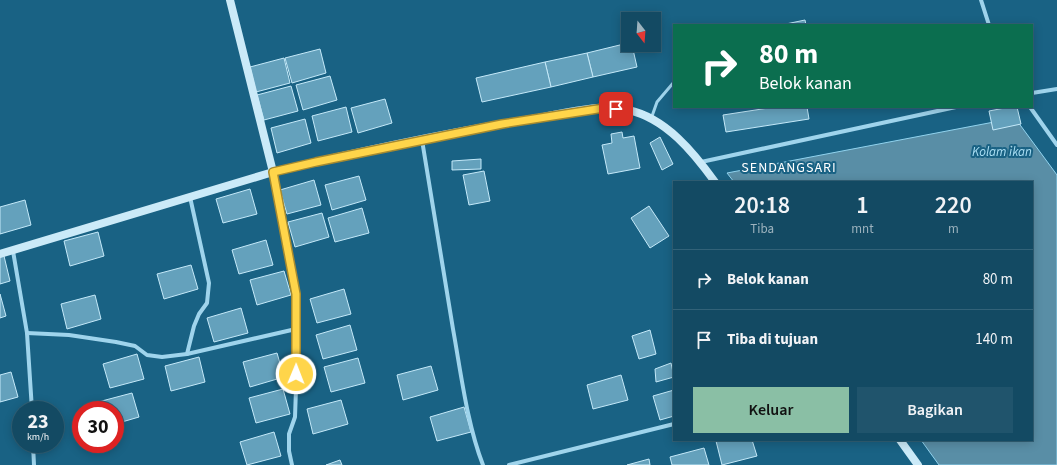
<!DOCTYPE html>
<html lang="id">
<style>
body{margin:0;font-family:"Source Sans 3",sans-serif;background:#20546c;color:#f1f3f6;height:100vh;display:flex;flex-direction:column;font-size:15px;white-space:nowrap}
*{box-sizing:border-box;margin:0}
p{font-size:13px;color:#9db3be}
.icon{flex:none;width:22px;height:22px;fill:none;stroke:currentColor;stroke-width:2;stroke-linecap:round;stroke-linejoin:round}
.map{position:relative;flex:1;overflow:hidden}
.side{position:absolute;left:673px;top:181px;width:360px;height:260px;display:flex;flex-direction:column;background:#134a63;border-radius:0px;box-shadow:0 2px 10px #0003,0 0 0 1px #326278}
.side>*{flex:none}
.banner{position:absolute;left:673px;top:24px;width:360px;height:84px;border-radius:0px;box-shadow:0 2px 10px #0003,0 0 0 1px #326278;background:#0b6e4f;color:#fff;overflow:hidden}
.needle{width:26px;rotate:163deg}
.fabs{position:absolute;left:621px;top:12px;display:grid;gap:8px}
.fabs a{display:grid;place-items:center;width:40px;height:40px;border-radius:0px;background:#134a63;box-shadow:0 2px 10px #0003,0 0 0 1px #326278;font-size:20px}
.speed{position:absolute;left:12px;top:401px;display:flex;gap:8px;font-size:20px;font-weight:700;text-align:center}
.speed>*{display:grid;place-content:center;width:52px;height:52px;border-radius:50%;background:#134a63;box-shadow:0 2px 10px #0003,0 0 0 1px #326278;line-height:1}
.speed small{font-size:10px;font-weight:400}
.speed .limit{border:6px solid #d22;background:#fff;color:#111}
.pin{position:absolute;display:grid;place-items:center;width:34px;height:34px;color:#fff;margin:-17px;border-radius:8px;box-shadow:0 2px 6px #0006}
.me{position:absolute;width:44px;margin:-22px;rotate:1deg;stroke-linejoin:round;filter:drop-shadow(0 0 3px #0008)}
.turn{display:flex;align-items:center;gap:14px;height:84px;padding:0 20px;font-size:18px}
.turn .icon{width:52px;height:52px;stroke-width:2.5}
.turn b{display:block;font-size:28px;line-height:34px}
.eta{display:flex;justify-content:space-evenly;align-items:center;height:68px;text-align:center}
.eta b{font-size:24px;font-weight:600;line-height:28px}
.primary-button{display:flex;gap:8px;margin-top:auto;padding:8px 20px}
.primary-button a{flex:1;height:46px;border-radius:0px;background:#8abfa5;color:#111;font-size:16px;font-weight:600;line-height:46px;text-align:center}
.primary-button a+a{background:#20546c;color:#f1f3f6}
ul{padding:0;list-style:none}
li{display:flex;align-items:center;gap:12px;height:60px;padding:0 20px;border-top:1px solid #326278}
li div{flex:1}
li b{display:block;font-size:15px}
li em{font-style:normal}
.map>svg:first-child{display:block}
</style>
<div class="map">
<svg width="1057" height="465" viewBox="0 0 1057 465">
<rect width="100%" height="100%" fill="#196284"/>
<polygon fill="#598ea6" stroke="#91d3ee" points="1015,118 1057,175 1057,465 939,465 921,440 1032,440 1032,182 734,182 727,173"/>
<g fill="#64a1bc" stroke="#c4e9f9">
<polygon points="805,20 806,25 781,25"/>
<polygon points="628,43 628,45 632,45 637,67 593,77 587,53"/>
<polygon points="320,49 326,73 292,83 285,58"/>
<polygon points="587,53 593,77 551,87 545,62"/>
<polygon points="284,58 290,83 256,92 250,67"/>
<polygon points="545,62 551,87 482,102 476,78"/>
<polygon points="330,76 337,100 303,110 296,85"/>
<polygon points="291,86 298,111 264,120 257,95"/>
<polygon points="385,99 392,123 358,133 351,108"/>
<polygon points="346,107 352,132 318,141 312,116"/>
<polygon points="775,107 807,107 809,119 726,132 723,115"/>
<polygon points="1010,107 1017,107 1021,124 993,130 989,111"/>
<polygon points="305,119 311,143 277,153 271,128"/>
<polygon points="622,132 623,138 634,136 640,168 608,174 602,145 612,143 611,134"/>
<polygon points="660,137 673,164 662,170 650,143"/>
<polygon points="481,159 481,169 452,170 452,161"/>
<polygon points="484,171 490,201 469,205 463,175"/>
<polygon points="359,176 366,200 332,210 325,185"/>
<polygon points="314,180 321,205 287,214 280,190"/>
<polygon points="250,189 257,214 223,223 216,199"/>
<polygon points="25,200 31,225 0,234 0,207"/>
<polygon points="649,206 669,236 650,248 631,218"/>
<polygon points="362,208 369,233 335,242 328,218"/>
<polygon points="322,213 329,237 295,247 288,222"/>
<polygon points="98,232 104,256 70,266 64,241"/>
<polygon points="266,240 273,265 239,274 232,250"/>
<polygon points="4,256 10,281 0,284 0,257"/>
<polygon points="191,265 198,289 164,299 157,274"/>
<polygon points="284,271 291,295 257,305 250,280"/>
<polygon points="344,289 351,314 317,323 310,299"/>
<polygon points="0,294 6,316 0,318"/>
<polygon points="95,295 101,319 67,329 61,304"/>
<polygon points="241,308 248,333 214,342 207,318"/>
<polygon points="350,325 357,350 323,359 316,335"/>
<polygon points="650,330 656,354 639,359 632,336"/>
<polygon points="277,353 284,377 250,387 243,362"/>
<polygon points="137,354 144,379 110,388 103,364"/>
<polygon points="199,357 205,382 171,391 165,366"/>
<polygon points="358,358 365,383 331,392 324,367"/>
<polygon points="671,363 674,377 656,382 655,369"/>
<polygon points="431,366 438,390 403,400 397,375"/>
<polygon points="11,372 18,397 0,402 0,375"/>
<polygon points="621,375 628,400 593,409 587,385"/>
<polygon points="283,389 290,414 256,423 249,398"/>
<polygon points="674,390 674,416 660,420 653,396"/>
<polygon points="132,393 139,417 115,424 115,410 100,410 98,402"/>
<polygon points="341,400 348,424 313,434 307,409"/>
<polygon points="464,407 471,432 437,441 430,417"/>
<polygon points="274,432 281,456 247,465 240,442"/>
<polygon points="721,440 752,440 757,456 722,465 716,441"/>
<polygon points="704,448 709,465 672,465 670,457"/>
<polygon points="649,459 650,465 627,465"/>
<polygon points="340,460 342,465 326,465"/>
</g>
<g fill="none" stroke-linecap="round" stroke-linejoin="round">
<polyline stroke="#9fd4ec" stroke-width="3" points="651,119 657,102 674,82"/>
<g stroke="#9fd4ec" stroke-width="4">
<polyline points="981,0 989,25"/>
<polyline points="1032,93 1057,89"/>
<polyline points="1030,107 1057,145"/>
<path d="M422,140C432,203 443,266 453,329C461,373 467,424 483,465"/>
<polyline points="701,162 956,107"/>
<polyline points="273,172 296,294 297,360 295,417 289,434 289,451 292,465"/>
<polyline points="13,251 27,333 32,410"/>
<polyline points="27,333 69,335 116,342 135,346 147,355 162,357 187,354 296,329"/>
<polyline points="187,354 194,326 199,314 207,303 209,283 190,197"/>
<polyline points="33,444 34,465"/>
<polyline points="509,465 674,424"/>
</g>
<g stroke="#cbeaf8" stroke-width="8">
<polyline points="230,0 273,172"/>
<path d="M0,254L273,172C361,151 449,132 538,118C566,113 601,103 628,110C666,118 694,153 715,182"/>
<polyline points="900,440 918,465"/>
</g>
</g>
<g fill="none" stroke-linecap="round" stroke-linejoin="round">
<defs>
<polyline id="route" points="296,374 296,294 273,172 316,162 502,124 604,108 616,109"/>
</defs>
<use href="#route" stroke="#a68a30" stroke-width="10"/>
<use href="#route" stroke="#ffd54a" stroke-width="7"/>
</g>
<g text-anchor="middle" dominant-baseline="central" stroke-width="4" stroke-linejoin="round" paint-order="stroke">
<g font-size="13" font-style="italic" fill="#aadef3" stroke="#196284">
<text x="1002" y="152">Kolam ikan</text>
</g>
<g font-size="14" letter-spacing="1" fill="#fff" stroke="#196284">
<text x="789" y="168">SENDANGSARI</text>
</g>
</g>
</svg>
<div class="fabs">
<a><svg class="needle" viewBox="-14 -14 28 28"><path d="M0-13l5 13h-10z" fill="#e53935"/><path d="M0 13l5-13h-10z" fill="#9db3be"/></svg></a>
</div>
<div class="speed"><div>23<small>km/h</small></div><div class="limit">30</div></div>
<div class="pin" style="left:616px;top:109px;background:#d93025"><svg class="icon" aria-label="arrive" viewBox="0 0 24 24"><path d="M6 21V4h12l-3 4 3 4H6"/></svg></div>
<svg class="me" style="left:296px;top:374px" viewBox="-20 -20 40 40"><circle r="17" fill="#ffd54a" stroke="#fff" stroke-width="3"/><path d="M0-11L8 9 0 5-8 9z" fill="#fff"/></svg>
<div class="banner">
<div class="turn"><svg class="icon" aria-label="right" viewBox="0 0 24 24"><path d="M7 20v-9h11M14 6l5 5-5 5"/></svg><div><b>80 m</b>Belok kanan</div></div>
</div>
<section class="side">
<div class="eta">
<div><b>20:18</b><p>Tiba</p></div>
<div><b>1</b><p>mnt</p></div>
<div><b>220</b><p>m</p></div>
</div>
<ul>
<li><svg class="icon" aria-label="right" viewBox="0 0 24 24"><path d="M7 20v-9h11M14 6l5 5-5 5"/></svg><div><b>Belok kanan</b></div><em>80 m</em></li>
<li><svg class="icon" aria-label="arrive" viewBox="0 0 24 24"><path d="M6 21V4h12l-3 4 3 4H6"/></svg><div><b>Tiba di tujuan</b></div><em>140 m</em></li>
</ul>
<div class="primary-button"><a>Keluar</a><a>Bagikan</a></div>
</section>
</div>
